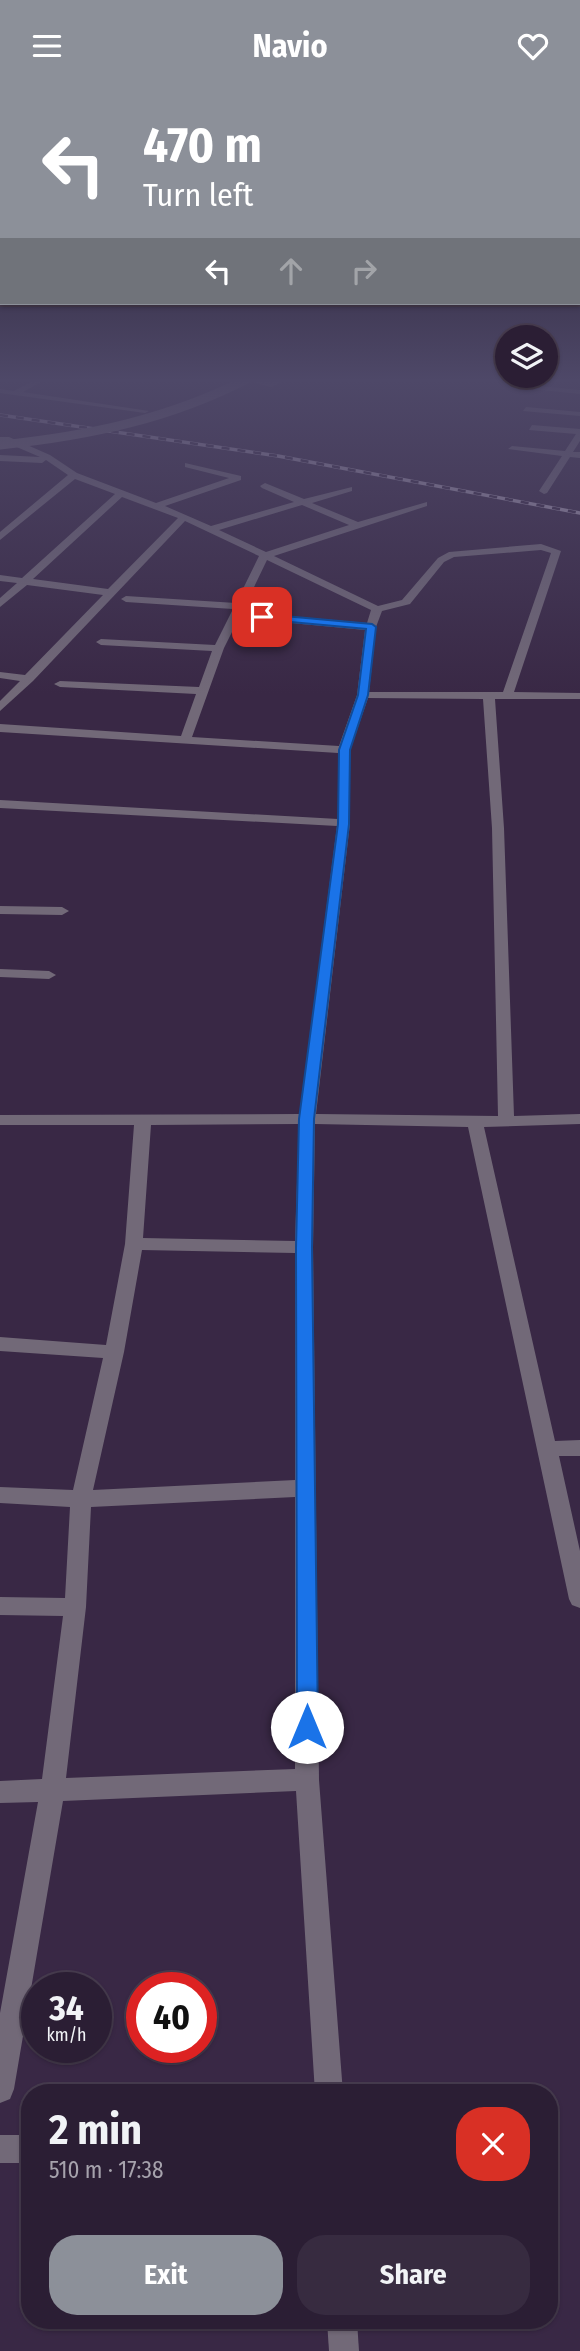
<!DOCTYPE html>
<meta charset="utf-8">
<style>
body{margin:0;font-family:"Fira Sans Condensed",sans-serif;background:#372b40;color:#f1f3f6;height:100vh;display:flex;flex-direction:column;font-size:26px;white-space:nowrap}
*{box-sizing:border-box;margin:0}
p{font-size:23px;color:#a6a2ac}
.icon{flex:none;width:38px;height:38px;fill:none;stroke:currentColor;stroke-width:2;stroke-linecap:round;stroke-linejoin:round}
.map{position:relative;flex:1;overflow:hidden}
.side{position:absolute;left:21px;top:1993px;width:537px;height:245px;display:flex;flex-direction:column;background:#2b1e34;border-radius:28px;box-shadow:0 2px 5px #0004,0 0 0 2px #473c4f}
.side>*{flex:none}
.hud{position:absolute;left:0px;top:0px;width:581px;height:214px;box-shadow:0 2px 5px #0004,0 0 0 2px #473c4f;background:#8c9099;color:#fff;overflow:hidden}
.buttons{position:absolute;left:495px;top:234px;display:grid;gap:14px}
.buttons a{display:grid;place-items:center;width:63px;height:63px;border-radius:50%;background:#2b1e34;box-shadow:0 2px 5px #0004,0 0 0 2px #473c4f;font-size:35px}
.speed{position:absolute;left:21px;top:1881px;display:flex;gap:14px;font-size:35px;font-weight:700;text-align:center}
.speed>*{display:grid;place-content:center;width:91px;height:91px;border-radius:50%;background:#2b1e34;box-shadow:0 2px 5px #0004,0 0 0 2px #473c4f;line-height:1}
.speed small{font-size:18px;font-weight:400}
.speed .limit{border:10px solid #d22;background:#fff;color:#111}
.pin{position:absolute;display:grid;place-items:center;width:60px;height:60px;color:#fff;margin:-30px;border-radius:14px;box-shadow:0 4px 10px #0006}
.me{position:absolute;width:77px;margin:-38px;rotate:0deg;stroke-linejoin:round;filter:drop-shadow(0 0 5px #0008)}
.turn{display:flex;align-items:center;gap:24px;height:147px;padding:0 28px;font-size:32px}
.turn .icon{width:91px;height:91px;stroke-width:2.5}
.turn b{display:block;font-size:49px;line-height:60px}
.lanes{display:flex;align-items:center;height:66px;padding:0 28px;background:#0003;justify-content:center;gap:35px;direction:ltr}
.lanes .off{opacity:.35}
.round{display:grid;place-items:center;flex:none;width:74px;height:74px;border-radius:28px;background:#372b40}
.head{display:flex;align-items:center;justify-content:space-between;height:119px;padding:0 28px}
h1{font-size:42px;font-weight:700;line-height:52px}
.primary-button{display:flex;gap:14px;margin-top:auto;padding:14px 28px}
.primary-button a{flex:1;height:80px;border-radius:28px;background:#8c9099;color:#fff;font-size:28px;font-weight:700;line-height:80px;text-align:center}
.primary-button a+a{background:#372b40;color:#f1f3f6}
header{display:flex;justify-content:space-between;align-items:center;height:91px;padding:0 28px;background:#8c9099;color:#fff;font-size:32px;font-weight:700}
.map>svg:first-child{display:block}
</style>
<header><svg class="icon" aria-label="menu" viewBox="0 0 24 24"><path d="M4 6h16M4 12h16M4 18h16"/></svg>Navio<svg class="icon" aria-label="heart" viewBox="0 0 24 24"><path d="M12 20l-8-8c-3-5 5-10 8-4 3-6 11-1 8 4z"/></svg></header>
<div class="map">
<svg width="580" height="2260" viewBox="0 0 580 2260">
<rect width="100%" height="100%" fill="#392845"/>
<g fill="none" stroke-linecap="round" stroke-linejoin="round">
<g fill="#726978" fill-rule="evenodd">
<polygon points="38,287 48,287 23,301 149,320 145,322 0,302 0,298 14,300"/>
<polygon points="236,287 270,291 280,287 291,287 271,296"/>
<polygon points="529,294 580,299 580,303 532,298"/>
<polygon points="526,316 580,321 580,325 523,320"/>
<polygon points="532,334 580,338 580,350 573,361 580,361 580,367 570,366 547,402 544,403 539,400 562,365 508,358 512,355 565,360 576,343 529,339"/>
<path d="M0,346H9L50,364L77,382L156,412L229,387L185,376V372L241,385V389L165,415L211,435L294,411L262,397L260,395L265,392L304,408L352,396V400L312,412L358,431L427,411V415L274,465L378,515L402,509L438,467L449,461L541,453L561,460L514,601L580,602V608H495L504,737L514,1025L580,1023V1033L484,1036L555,1350L580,1349V1365H559L580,1460V1517L572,1514L569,1508L468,1036L315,1033L313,1156L319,1689L343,2002H315L296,1700L63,1710L14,1998L10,2008L0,2012V1922L38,1711L0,1712V1690L42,1688L63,1525L0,1524V1506L65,1507L70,1416L0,1412V1396L73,1399L103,1267L0,1260V1246L106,1254L125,1153L134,1034H0V1024L300,1023L337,735L0,717V709L338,728V662L0,641V633L181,645L196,603L60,596L54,593L60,590L199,596L212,560L101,554L96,551L101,548L215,554L233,518L126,511L121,508L126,505L236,512L259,465L185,430L33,590L0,620V610L20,590L0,587V581L25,584L103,504L27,494L0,516V507L17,492L0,490V484L22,487L115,403L75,388L0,449V441L68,384L46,369L42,372L0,370V364L40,366L5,351L0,352ZM122,406L178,427L108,498L33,488ZM302,414L349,434L266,461L219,439ZM541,459L551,462L503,601H369L376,536L382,520L410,513L444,471L454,466ZM267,469L371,519L367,532L242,521ZM239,527L365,539L357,604L339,655L192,646L224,557ZM368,607L483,608L492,737L498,1025L316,1023L350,732V659ZM299,1033L295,1150L143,1147L151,1034ZM142,1159L295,1162V1389L93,1399L124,1261ZM295,1406V1678L66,1687L86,1516L91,1416Z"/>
<polygon points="0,815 62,816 69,820 62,824 0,823"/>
<polygon points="0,878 49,880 56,884 49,888 0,886"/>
<rect x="0" y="2044" width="30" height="28"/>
<polygon points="327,2230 357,2230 359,2260 329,2260"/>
</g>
<defs>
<polyline id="rail" points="0,324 278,365 580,422"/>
</defs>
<use href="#rail" stroke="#a79ab1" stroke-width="3.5"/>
<use href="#rail" stroke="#392845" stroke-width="2.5" stroke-dasharray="8" stroke-linecap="butt"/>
<path stroke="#726978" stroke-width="9" d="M0,354C88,345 170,328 249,287"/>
</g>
<linearGradient id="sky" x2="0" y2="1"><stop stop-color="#1f1626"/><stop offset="0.48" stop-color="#4e4868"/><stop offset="1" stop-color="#4e4868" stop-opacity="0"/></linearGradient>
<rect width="580" height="603" fill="url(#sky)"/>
<polygon fill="#1a73e8" stroke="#114b97" stroke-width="2" points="262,523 372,533 376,536 368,604 350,659 349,733 314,1028 312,1157 318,1636 315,1642 307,1645 300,1642 297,1636 296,1157 299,1028 338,733 339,659 358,604 366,538 258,528 257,526"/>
</svg>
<div class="buttons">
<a><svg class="icon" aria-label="layers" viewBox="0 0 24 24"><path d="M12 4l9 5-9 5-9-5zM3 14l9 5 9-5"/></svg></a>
</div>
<div class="speed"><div>34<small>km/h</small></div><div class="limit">40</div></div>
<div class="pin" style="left:262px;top:526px;background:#d93025"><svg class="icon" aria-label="arrive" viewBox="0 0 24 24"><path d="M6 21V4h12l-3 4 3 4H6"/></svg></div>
<svg class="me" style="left:307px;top:1636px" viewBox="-20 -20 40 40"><circle r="19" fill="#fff"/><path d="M0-13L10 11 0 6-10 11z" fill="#1a73e8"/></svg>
<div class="hud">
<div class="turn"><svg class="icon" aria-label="left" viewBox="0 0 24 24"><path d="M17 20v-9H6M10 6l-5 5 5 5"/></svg><div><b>470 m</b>Turn left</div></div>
<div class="lanes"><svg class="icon" aria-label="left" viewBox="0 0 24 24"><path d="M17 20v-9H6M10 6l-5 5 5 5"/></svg><svg class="icon off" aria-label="ahead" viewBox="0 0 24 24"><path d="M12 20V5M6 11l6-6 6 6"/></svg><svg class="icon off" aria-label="right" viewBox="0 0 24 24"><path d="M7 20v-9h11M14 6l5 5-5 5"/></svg></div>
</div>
<section class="side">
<div class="head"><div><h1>2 min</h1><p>510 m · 17:38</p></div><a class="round" style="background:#d93025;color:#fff"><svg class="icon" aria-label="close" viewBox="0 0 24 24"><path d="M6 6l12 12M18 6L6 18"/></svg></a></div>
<div class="primary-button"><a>Exit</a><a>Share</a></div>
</section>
</div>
